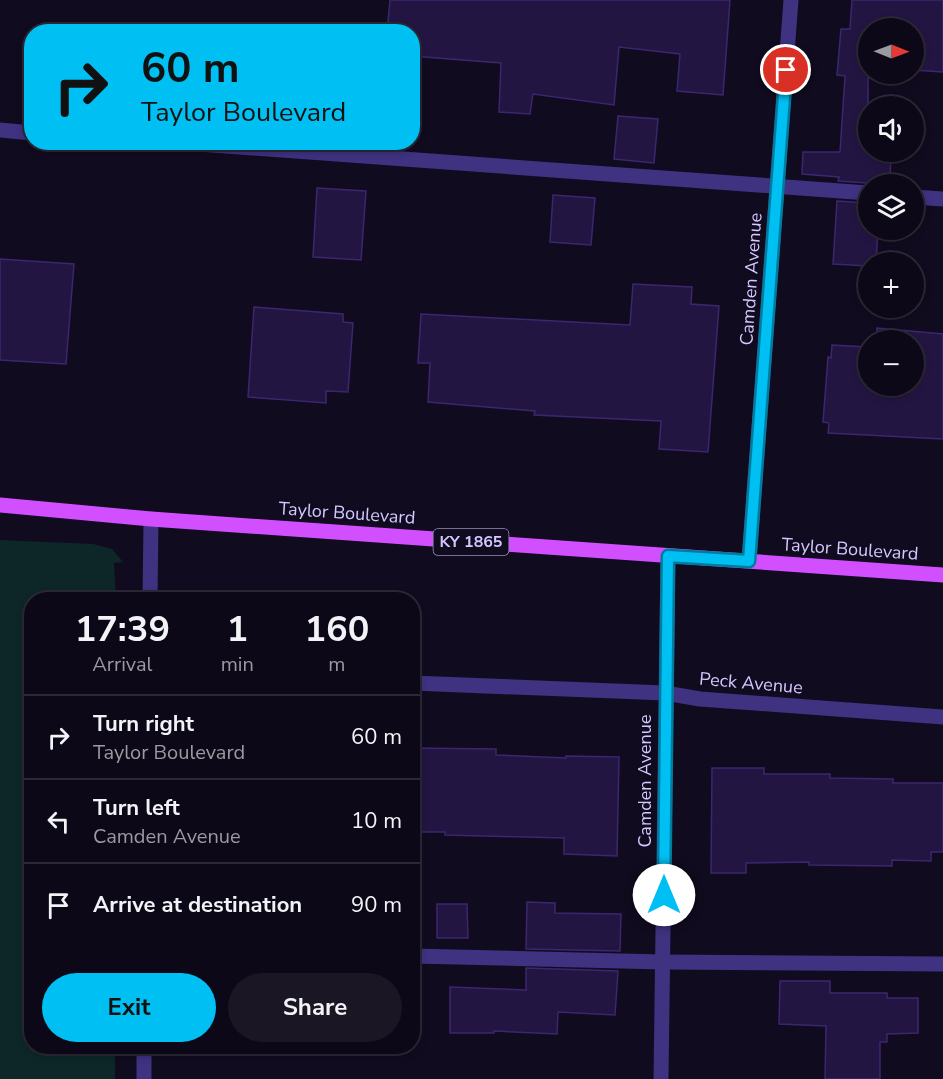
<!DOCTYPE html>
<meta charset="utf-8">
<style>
body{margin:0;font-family:"Nunito Sans",sans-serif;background:#1a1624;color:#f1f3f6;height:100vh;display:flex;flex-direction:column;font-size:22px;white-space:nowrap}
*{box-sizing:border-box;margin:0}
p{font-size:20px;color:#9a9aa1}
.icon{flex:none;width:33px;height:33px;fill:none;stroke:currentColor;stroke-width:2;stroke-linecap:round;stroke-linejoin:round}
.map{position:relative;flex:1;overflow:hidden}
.side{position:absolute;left:24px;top:592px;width:396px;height:462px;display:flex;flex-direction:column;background:#0c0817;border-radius:24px;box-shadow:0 3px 9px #0003,0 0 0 2px #2c2936}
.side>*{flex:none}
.guide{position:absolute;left:24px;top:24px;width:396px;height:126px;border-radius:24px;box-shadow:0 3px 9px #0003,0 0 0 2px #2c2936;background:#00c0f3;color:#111;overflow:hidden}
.needle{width:39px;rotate:91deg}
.controls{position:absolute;left:858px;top:18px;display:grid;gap:12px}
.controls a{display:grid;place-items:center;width:66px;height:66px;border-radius:50%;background:#0c0817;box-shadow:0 3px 9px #0003,0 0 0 2px #2c2936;font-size:30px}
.pin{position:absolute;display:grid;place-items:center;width:51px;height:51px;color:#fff;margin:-26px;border:3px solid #fff;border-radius:50%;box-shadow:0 2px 6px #0007}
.me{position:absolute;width:66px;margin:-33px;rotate:0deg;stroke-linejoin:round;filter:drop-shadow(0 0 4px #0008)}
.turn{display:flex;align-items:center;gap:21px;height:126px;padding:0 18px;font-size:27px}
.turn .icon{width:78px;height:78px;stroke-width:2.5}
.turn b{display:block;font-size:42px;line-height:51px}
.eta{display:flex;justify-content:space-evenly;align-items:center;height:102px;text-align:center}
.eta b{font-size:36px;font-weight:700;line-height:42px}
.primary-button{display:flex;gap:12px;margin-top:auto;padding:12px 18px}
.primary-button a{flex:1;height:69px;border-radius:36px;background:#00c0f3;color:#111;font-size:24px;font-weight:700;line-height:69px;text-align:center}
.primary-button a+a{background:#1a1624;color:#f1f3f6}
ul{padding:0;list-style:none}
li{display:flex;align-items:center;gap:18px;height:84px;padding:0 18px;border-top:2px solid #2c2936}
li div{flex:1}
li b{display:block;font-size:22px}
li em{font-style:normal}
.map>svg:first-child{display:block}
</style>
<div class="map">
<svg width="943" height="1079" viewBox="0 0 943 1079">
<rect width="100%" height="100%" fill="#100b1f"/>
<polygon fill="#0d2729" points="0,540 93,544 112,549 123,562 114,563 116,600 32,600 32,1047 115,1047 115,1079 0,1079"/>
<g fill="#231541" stroke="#3c266f" stroke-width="1.5">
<polygon points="390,0 730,0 723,95 677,91 680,54 619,47 614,105 533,94 530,114 499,112 501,63 412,56 412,32 387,32"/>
<polygon points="852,0 943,0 943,72 914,70 914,28 868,28 868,74 880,74 880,79 868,78 868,152 891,152 890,181 882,180 882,184 838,181 839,177 802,174 803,152 840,152 845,76 837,75 841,29 850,29"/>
<polygon points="618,116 658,119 654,163 614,159"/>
<polygon points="317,188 366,191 361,260 313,257"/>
<polygon points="553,195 595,198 591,245 550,242"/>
<polygon points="837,201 868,203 868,230 878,230 876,262 868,262 868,266 833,264"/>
<polygon points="0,259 74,264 66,364 0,360"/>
<polygon points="633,284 692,287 691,304 719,306 708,452 659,449 661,421 534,415 535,411 428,402 430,363 418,363 421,314 630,325"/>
<polygon points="254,307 343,314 343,322 353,323 348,392 326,391 326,403 248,397"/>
<polygon points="877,328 943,334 943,439 828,433 829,423 823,422 828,357 831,358 832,345 868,347 868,386 914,386 914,340 876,340"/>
<polygon points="412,748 496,749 496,755 566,758 566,756 619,757 617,856 564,854 564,838 445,835 445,832 412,832"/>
<polygon points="712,768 764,768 764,774 830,774 830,778 893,779 893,783 943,783 943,852 931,852 931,861 892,860 892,866 809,865 809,862 746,863 746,873 711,873"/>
<polygon points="527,902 555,903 555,913 621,914 620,951 526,949"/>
<polygon points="437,904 467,904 468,938 437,938"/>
<polygon points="526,968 618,971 615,1015 558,1012 557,1034 494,1031 494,1033 450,1033 450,987 526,990"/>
<polygon points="780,981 830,981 830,993 887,993 887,998 918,998 918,1033 887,1034 887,1042 880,1042 880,1079 825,1079 826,1026 779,1024"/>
</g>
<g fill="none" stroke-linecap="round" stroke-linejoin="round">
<g stroke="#3e3281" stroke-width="15">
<polyline points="0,130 32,133"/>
<polyline points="171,142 868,193"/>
<polyline points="914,197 943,199"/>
<polyline points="412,956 663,962 943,964"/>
</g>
<g stroke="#3e3281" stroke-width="15">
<polyline points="749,561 791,0"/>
<polyline points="150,600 151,519"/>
<polyline points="412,683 665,693 700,699 943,717"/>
<polyline points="144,1079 144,1047"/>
<polyline points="661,1079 668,556"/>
</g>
<polyline stroke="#d14fff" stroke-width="15" points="0,505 151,519 943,575"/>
</g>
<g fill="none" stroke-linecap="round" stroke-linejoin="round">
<defs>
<polyline id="route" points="664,895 668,556 749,561 786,70"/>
</defs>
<use href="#route" stroke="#007d9e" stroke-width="15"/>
<use href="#route" stroke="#00c0f3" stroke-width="10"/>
</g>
<g text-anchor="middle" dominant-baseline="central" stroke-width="5" stroke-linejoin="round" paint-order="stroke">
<rect fill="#100b1f" stroke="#9a8fbc" stroke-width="1.5" x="433.5" y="529" width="75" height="26" rx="4.5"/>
<g font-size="16" font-weight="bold" fill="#d5c8ff">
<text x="471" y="542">KY 1865</text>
</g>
<g font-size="18" fill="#d5c8ff" stroke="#100b1f">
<text transform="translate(751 279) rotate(-86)">Camden Avenue</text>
<text transform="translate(347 513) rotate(4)">Taylor Boulevard</text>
<text transform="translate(850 549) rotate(4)">Taylor Boulevard</text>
<text transform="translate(751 683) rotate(5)">Peck Avenue</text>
<text transform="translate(645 781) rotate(-90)">Camden Avenue</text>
</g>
</g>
</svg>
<div class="controls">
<a><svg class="needle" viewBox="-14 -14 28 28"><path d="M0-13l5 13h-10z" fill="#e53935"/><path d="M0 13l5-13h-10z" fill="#9a9aa1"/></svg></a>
<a><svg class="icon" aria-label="sound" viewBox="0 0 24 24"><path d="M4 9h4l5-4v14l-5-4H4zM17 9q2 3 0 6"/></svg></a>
<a><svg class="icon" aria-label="layers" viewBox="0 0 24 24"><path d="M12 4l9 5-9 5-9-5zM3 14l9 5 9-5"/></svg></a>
<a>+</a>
<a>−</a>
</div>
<div class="pin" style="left:786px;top:70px;background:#d93025"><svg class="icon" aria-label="arrive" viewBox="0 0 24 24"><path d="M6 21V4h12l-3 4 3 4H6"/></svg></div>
<svg class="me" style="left:664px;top:895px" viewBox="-20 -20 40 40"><circle r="19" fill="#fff"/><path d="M0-13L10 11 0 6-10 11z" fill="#00c0f3"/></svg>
<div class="guide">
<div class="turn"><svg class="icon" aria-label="right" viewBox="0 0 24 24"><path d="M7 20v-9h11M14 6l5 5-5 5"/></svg><div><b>60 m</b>Taylor Boulevard</div></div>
</div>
<section class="side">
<div class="eta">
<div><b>17:39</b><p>Arrival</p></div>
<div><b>1</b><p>min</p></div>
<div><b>160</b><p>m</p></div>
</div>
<ul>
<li><svg class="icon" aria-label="right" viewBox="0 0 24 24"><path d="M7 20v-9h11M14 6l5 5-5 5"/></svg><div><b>Turn right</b><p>Taylor Boulevard</p></div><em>60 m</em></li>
<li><svg class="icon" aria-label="left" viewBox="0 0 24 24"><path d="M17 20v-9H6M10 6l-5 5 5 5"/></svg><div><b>Turn left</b><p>Camden Avenue</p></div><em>10 m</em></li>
<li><svg class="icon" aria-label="arrive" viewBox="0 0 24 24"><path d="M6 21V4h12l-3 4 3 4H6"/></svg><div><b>Arrive at destination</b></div><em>90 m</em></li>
</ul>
<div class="primary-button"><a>Exit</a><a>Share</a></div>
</section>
</div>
